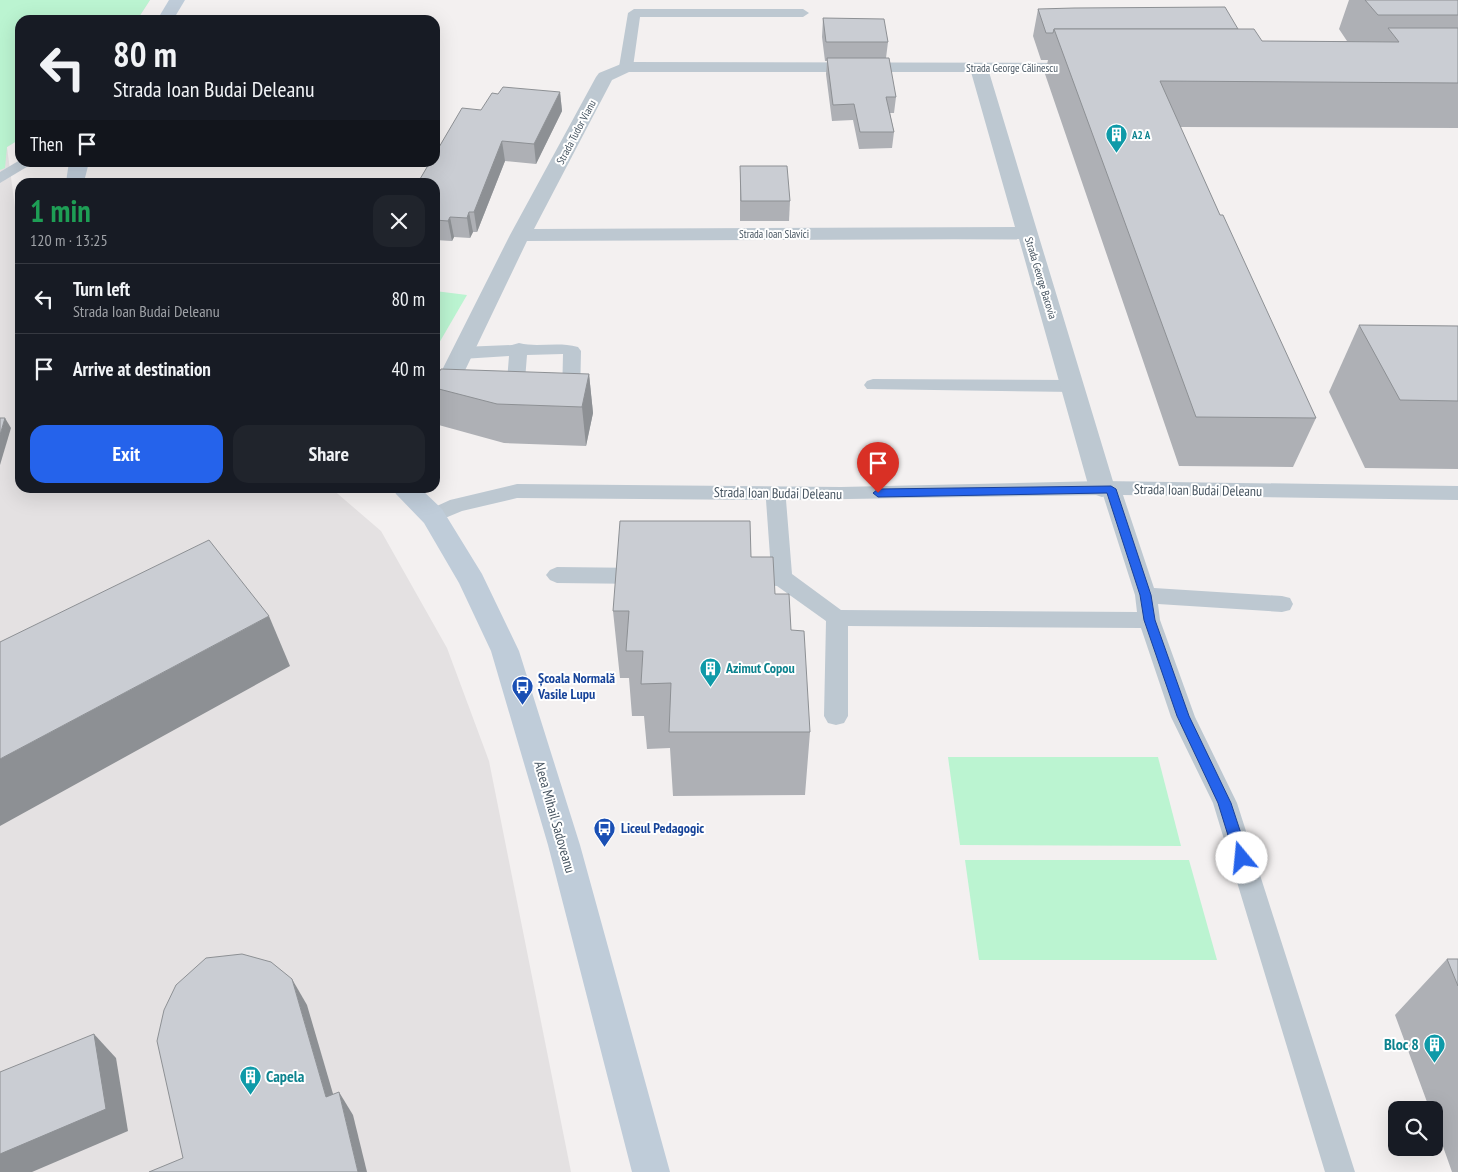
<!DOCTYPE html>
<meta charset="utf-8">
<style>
body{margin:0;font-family:"PT Sans Narrow",sans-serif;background:#20242c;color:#f1f3f6;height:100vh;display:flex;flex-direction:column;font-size:19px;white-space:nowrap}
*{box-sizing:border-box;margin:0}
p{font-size:16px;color:#9ea1a6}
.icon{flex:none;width:28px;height:28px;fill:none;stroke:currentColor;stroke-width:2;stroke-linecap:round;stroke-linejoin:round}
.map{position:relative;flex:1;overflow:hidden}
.drawer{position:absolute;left:15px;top:178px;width:425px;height:315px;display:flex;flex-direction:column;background:#171b24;border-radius:15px;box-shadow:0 5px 20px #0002}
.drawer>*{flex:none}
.top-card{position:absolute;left:15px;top:15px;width:425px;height:152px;border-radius:15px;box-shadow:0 5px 20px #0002;background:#171b24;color:#f1f3f6;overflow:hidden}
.fabs{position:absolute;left:1388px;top:1101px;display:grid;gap:10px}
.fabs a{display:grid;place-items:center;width:55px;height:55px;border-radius:10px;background:#171b24;box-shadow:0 5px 20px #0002;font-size:25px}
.pin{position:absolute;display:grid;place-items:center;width:42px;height:42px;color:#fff;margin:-51px -21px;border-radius:50% 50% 50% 0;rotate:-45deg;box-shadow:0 0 5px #0007}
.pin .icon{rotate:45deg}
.me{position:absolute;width:55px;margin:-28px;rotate:343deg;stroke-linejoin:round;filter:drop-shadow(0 0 4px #0008)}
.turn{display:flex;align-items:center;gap:18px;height:105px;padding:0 15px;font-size:22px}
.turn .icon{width:65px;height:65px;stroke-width:2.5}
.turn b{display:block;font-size:35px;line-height:42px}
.then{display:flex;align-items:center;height:48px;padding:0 15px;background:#0003;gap:10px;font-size:19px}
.round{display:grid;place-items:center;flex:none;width:52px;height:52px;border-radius:15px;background:#20242c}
.summary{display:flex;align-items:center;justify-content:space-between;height:85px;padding:0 15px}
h1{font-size:30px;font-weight:700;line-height:38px;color:#1e9e55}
.action{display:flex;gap:10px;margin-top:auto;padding:10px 15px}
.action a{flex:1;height:58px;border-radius:15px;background:#2563eb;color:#fff;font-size:20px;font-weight:700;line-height:58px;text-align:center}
.action a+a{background:#20242c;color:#f1f3f6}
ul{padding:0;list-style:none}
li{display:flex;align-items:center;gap:15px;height:70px;padding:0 15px;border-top:1px solid #363941}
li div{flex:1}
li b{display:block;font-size:19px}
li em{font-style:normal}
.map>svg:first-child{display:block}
</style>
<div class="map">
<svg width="1458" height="1172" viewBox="0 0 1458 1172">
<rect width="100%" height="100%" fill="#f3f0f0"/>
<polygon fill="#e4e1e2" points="0,0 150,0 137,20 20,20 20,139 7,147 16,215 20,219 20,488 331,488 381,531 447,648 489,761 571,1172 0,1172"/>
<g fill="#bbf4d1">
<polygon points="0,0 150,0 137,20 20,20 20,139 7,147 5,168 0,170"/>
<polygon points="435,291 467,295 435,350"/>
<polygon points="948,757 1158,757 1181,846 960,845"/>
<polygon points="965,860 1189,860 1217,960 979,960"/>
</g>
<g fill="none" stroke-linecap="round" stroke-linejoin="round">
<g fill="#bdc8d1" fill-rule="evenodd">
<polygon points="634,9 803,9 809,13 803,17 640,17 633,67 626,71 619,67 628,13"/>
<polygon points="20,160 20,162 35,162 0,183 0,172"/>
<path d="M519,343C539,348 556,341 578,347L581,351L580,398L578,402H564L562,398L563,354L527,355L524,393L521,397H509L506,393L509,356L462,359L456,357L453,353L456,349L462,347L512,345Z"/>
<polygon points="873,379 1074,380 1080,382 1083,386 1080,390 1074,392 867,389 864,385 867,381"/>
<path d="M1102,481L1458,486V500L1123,495L1154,588L1282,596L1290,598L1293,604L1290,610L1282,612L1158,604L1160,620L1195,717L1237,803L1355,1172H1325L1213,803L1171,717L1141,628L848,626V716L844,723L836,725L828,723L824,716L826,621L777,586L739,583L735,577L739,571L746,569L771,570L766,500L517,498L462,511L433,523L426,521L423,516L426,511L450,500L517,484L841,487ZM1103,495L1135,595L1137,612L841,610L792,574L786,500Z"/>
<polygon points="557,567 645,568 652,570 656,576 652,582 645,584 557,583 550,580 546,575 550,570"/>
</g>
<path fill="#bdc8d1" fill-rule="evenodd" d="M626,62L1091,63L1094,67L1091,71L1085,72H989L1115,488L1111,494L1102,497L1093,494L1089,488L1019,239L527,241L447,408L443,414L435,416V384L510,235L596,77L599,73ZM629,72H971L1015,227L534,229L612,80Z"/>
<g fill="#bfccd9" fill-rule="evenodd">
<polygon points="169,0 185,0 173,20 157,20"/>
<polygon points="69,162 89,162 84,182 66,182"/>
<polygon points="393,488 420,488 442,509 482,574 519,651 580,845 670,1172 632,1172 548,845 491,651 459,583 424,523 396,494"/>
</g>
</g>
<g fill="#aeb0b5">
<polygon points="1349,0 1458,0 1458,128 1180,127 1220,215 1316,418 1293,467 1179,466 1045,74 1048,60 1041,60 1033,36 1038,9 1238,29 1262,41 1347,41 1339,29"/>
<polygon points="823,18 888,42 886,58 896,97 894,113 890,113 894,132 892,148 859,149 853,120 832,121 826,74 827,61 825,61 822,37"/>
<polygon points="560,92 562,111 536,164 505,161 477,232 473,232 470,238 454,237 452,241 435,240 435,182 481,110 498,94"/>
<polygon points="740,166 790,201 789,221 740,221"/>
<polygon points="1359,325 1458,326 1458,469 1365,468 1329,392"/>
<polygon points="589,374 593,413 586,446 504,443 435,424 435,377"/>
<polygon points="751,557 775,594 791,630 810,732 805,795 673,796 670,748 647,749 644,716 632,716 629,678 620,678 613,611"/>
<polygon points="1447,959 1458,959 1458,1172 1452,1172 1434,1121 1434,1110 1430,1110 1395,1015"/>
</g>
<g fill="#8d9094">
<polygon points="560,92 562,111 536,164 534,144"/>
<polygon points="502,141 505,161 477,232 474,212"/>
<polygon points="469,212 473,232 470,238 467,218"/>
<polygon points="450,217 454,237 452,241 448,221"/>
<polygon points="589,374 593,413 586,446 582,407"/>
<polygon points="5,418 11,428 0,465 0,435"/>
<polygon points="269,616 290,666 0,826 0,759"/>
<polygon points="292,979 307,1005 341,1121 326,1097"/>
<polygon points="94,1034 116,1058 128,1131 32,1172 0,1172 0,1154"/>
<polygon points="339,1092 353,1115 367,1172 358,1172"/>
</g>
<g fill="#cacdd3" stroke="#8d9094">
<polygon points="1365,0 1458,0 1458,15 1378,15"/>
<polygon points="1225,7 1238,29 1054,29 1053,33 1046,33 1038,9 1074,8"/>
<polygon points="823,18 884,19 888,42 826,42"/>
<polygon points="1388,28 1458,28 1458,83 1160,81 1220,215 1223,215 1316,418 1196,417 1054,29 1254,29 1262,41 1399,42"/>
<polygon points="827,58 889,58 896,97 886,97 894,132 860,132 854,104 833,105"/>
<polygon points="503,87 560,92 534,144 502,141 474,212 469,212 467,218 450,217 448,221 435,220 435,182 418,182 420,179 430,162 435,162 435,154 462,108 481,110 492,93 498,94"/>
<polygon points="740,166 787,166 790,201 741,201"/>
<polygon points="1359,325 1458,326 1458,401 1400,400"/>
<polygon points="441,369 589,374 582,407 497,404 435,388 435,377 436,377"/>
<polygon points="0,418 5,418 0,435"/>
<polygon points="620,521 750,521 751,557 773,557 775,594 789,594 791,630 804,631 810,732 669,732 671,683 641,684 643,651 626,651 629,611 613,611"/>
<polygon points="209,540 269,616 0,759 0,642"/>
<polygon points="242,954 271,962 292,979 326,1097 339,1092 358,1172 149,1172 183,1158 157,1041 164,1010 176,985 206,958"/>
<polygon points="1447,959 1458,959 1458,986"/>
<polygon points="94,1034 106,1109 0,1154 0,1072"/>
</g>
<polygon fill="#2563eb" stroke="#184099" points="1111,486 1116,489 1151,595 1155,620 1189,716 1231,803 1249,858 1247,862 1242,864 1237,862 1235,858 1218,803 1177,716 1144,620 1140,595 1107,493 878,497 873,493 878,489"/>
<defs>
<symbol id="building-pin" viewBox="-11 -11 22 30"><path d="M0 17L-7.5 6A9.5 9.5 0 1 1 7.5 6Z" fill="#0f9aa8" stroke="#fff"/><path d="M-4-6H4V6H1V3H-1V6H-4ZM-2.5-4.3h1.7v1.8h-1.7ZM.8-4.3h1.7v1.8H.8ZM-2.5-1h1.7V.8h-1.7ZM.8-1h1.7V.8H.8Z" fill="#fff"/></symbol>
<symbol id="bus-pin" viewBox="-11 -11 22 30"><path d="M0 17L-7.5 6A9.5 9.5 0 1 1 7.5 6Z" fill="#1a4fb4" stroke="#fff"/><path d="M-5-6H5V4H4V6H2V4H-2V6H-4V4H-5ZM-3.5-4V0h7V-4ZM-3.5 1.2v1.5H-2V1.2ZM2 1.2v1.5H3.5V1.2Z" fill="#fff"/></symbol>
</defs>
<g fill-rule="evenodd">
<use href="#building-pin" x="1104" y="122" width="25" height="34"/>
<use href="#building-pin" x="698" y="656" width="25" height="34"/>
<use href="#bus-pin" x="510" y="674" width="25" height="34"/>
<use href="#bus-pin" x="592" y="816" width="25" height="34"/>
<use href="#building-pin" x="1422" y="1032" width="25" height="34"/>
<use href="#building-pin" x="238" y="1064" width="25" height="34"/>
</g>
<g text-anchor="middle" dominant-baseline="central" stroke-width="4" stroke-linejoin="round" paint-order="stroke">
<g font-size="11" fill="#465460" stroke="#fff">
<text x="1012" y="68">Strada George Călinescu</text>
<text transform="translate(576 132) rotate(-62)">Strada Tudor Vianu</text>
<text x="774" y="234">Strada Ioan Slavici</text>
<text transform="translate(1041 278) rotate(73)">Strada George Bacovia</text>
</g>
<g font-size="11" font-weight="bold" fill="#0d838f" stroke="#fff" text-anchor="start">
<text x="1132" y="135">A2 A</text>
</g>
<g font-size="14" fill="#465460" stroke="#fff">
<text transform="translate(1198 490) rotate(1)">Strada Ioan Budai Deleanu</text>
<text transform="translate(778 493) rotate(1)">Strada Ioan Budai Deleanu</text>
<text transform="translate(555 817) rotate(74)">Aleea Mihail Sadoveanu</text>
</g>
<g font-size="14" font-weight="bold" fill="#0d838f" stroke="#fff" text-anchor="start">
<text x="726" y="668">Azimut Copou</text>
</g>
<g font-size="14" font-weight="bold" fill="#164399" stroke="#fff" text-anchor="start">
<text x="538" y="678">Școala Normală<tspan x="538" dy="16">Vasile Lupu</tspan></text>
<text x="621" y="828">Liceul Pedagogic</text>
</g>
<g font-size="16" font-weight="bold" fill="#0d838f" stroke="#fff" text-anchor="end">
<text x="1419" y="1044">Bloc 8</text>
<text x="266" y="1076" text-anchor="start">Capela</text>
</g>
</g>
</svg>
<div class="fabs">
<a><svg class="icon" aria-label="search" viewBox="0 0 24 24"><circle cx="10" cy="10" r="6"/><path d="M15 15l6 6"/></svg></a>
</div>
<div class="pin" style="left:878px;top:493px;background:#d93025"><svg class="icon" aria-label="arrive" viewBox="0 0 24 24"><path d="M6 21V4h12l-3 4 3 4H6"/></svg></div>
<svg class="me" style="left:1242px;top:858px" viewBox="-20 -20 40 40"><circle r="19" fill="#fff"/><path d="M0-13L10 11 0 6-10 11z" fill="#2563eb"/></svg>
<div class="top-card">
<div class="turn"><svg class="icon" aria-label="left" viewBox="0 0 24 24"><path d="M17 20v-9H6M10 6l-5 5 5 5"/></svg><div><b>80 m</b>Strada Ioan Budai Deleanu</div></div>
<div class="then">Then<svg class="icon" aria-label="arrive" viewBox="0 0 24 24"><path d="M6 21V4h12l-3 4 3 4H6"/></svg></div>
</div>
<section class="drawer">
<div class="summary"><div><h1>1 min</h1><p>120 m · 13:25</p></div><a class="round"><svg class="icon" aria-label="close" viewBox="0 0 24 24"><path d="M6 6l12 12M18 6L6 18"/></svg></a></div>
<ul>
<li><svg class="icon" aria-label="left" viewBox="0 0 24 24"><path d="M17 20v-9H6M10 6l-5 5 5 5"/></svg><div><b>Turn left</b><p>Strada Ioan Budai Deleanu</p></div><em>80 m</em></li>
<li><svg class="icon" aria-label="arrive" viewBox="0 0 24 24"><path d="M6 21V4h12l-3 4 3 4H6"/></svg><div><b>Arrive at destination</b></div><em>40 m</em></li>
</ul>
<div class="action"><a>Exit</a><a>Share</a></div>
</section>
</div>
